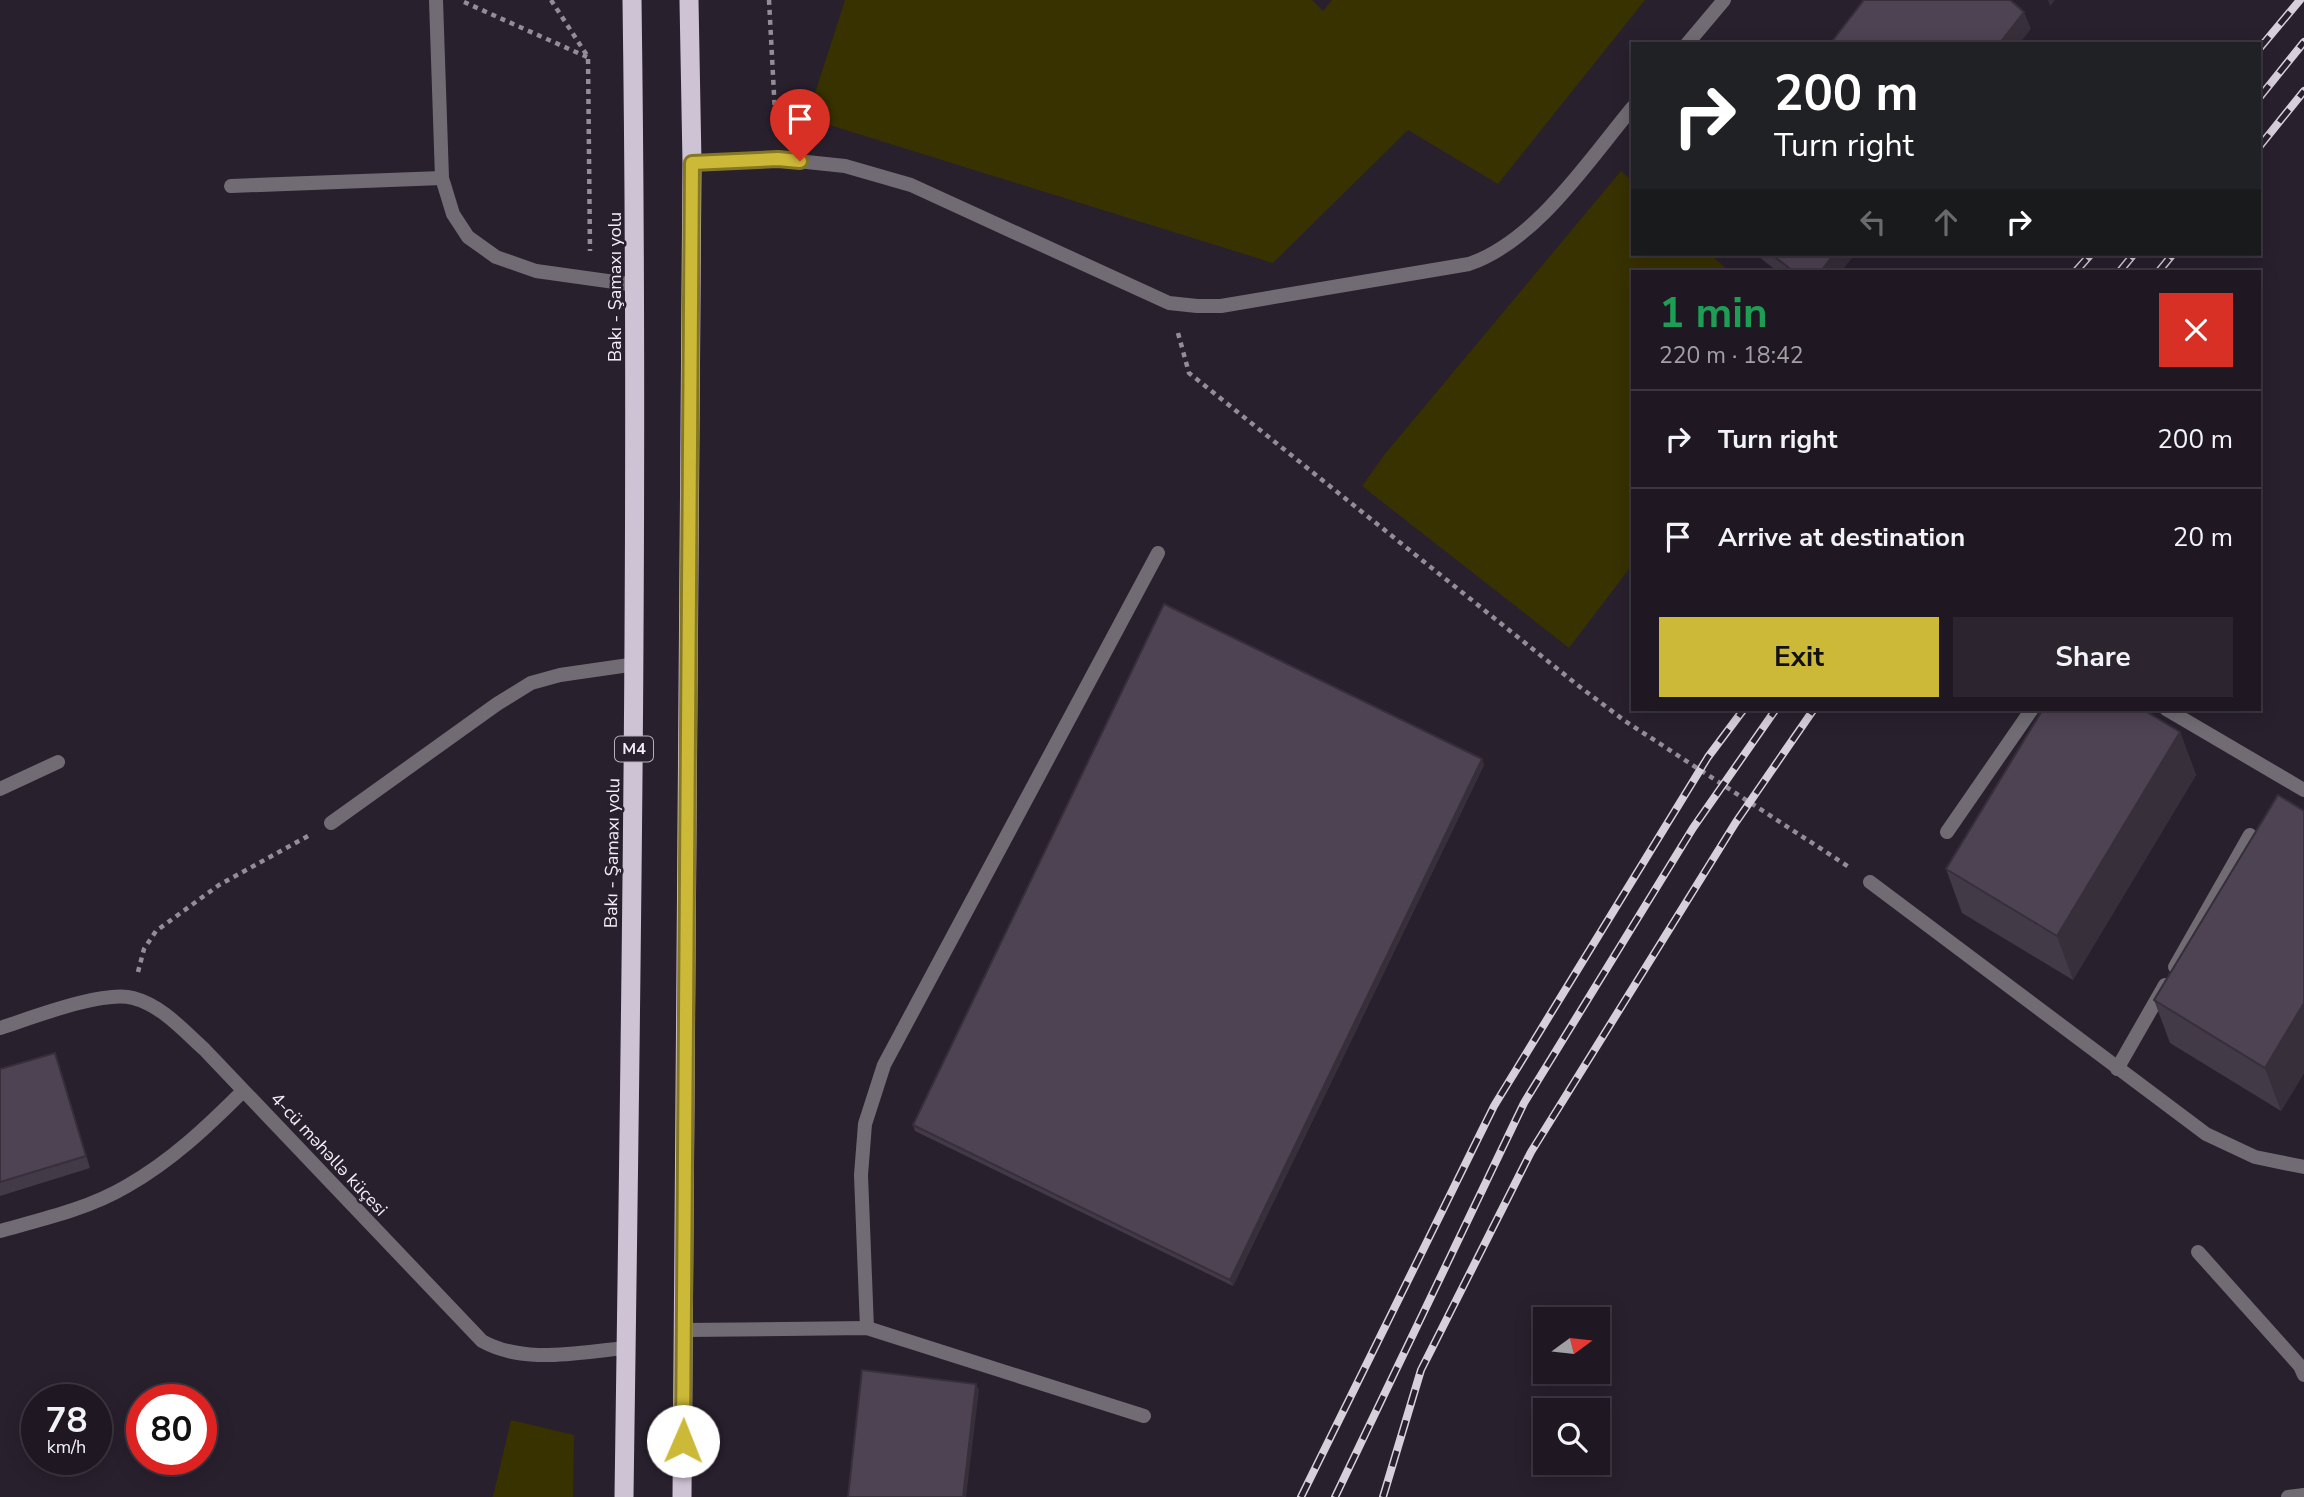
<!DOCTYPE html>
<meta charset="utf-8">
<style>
body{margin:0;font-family:"Nunito Sans",sans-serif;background:#2c252f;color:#f1f3f6;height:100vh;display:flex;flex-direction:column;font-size:26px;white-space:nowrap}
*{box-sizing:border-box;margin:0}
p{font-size:23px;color:#a1a0a5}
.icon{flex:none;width:38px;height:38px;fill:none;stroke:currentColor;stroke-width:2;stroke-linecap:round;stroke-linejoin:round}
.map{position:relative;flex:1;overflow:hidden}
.sheet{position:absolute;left:1631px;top:270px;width:630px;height:441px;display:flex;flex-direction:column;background:#1f1822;border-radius:0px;box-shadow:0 4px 18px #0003,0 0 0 2px #3c3740}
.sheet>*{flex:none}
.guide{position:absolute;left:1631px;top:42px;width:630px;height:214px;border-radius:0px;box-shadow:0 4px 18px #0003,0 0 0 2px #3c3740;background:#202124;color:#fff;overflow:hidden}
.needle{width:46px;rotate:75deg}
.controls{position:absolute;left:1533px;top:1307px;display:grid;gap:14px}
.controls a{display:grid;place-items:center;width:77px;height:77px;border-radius:0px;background:#1f1822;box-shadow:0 4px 18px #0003,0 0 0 2px #3c3740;font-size:35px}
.speed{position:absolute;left:21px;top:1384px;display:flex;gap:14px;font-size:35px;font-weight:700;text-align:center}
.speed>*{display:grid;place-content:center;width:91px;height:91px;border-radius:50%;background:#1f1822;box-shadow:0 4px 18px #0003,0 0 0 2px #3c3740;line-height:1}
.speed small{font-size:18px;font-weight:400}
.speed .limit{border:10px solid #d22;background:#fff;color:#111}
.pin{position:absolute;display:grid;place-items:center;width:60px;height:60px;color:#fff;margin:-72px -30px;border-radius:50% 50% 50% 0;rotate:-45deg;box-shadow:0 0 7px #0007}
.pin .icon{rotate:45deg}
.me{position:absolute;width:77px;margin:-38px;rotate:1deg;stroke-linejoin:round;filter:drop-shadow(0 0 5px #0008)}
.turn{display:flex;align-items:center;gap:24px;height:147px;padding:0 28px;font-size:32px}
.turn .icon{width:91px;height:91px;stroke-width:2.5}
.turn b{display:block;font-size:49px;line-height:60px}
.lanes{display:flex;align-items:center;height:66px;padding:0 28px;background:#0003;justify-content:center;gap:35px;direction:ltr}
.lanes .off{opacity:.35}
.round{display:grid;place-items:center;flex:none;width:74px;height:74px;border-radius:0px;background:#2c252f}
.summary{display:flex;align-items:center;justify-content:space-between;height:119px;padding:0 28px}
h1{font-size:42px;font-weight:700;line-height:52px;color:#1e9e55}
.cta{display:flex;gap:14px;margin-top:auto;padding:14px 28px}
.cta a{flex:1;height:80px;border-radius:0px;background:#ccb938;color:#111;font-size:28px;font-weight:700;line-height:80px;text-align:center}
.cta a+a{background:#2c252f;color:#f1f3f6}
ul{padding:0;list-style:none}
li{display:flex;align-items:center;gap:21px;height:98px;padding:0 28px;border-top:2px solid #3c3740}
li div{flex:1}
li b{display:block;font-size:26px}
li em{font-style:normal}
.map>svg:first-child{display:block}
</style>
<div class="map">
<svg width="2304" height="1497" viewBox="0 0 2304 1497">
<rect width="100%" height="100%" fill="#29202e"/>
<g fill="#383100">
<polygon points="845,0 1312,0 1323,11 1332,0 1645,0 1498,184 1408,130 1273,263 807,118"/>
<polygon points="1621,171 1633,182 1633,254 1710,254 1729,271 1633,271 1633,564 1569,648 1362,486 1385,454"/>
<polygon points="511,1420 574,1435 573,1497 493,1497"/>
</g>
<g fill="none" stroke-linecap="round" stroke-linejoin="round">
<g stroke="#948c98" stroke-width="4.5" stroke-dasharray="5 5" stroke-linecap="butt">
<polyline points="551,0 588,57 590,251"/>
<polyline points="769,0 776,132"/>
<polyline points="464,2 587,57"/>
<polyline points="1178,333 1189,373 1580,687 1625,721 1849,867"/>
<polyline points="138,972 144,949 156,931 219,885 308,836"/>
</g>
<g stroke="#716c74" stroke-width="14">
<polyline points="1687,44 1724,0"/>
<path d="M692,163L778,159L845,166L911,185L1169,303L1197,306H1221L1469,264C1536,241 1588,161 1633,107"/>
<polyline points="2166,709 2304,790"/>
<polyline points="1947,832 2032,709"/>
<polyline points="2175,967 2250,835"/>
<polyline points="2117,1069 2165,985"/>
<path d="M0,1231C43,1219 88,1209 127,1186C171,1161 207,1127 243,1091"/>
<polyline points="2198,1252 2300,1366 2304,1375"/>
<polyline points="867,1328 861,1175 865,1124 884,1065 1158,553"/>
<polyline points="685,1330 867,1328 1144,1416"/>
<polyline points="2288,1497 2304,1495"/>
</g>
<g stroke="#716c74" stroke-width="14">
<polyline points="436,0 442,178 453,214 468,237 496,257 536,271 636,285"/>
<polyline points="231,186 442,178"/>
<polyline points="0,789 58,762"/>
<polyline points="331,823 497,704 531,683 560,675 636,664"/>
<polyline points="1870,882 2206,1134 2255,1157 2304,1167"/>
</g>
<path stroke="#716c74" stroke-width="14" d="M0,1028C31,1018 103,990 133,998C161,1005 183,1030 204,1049L482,1341C525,1365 578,1352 626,1348"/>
<g stroke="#cec3d4" stroke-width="19">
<path d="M624,1497C631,998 639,499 632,0"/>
<polyline points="682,1497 692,163 689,0"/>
</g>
<defs>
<g id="rail">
<polyline points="2259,49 2300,0"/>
<polyline points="2259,98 2304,42"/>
<polyline points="2259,147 2304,91"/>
<polyline points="2076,271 2091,254"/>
<polyline points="2120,271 2134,254"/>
<polyline points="2159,271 2173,254"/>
<polyline points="1301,1497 1494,1106 1708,757 1744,709"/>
<polyline points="1335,1497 1524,1103 1693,828 1776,709"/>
<polyline points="1383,1497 1421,1370 1531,1152 1736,822 1814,709"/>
</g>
</defs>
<use href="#rail" stroke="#d6d0da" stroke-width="8"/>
<use href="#rail" stroke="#29202e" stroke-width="5" stroke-dasharray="16" stroke-linecap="butt"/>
</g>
<g fill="#433a47">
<polygon points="1755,254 1855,254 1841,271 1777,271"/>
<polygon points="2180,732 2196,775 2073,980 1962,913 1946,869"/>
<polygon points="1484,765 1233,1286 915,1131 913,1125"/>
<polygon points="2304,811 2304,1073 2281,1111 2170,1043 2154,1000"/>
<polygon points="59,1065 90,1168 0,1196 0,1069"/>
</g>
<g fill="#372f3a">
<polygon points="2048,0 2055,0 2050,6"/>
<polygon points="2024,12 2031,29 2019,44 1999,44"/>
<polygon points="1834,254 1855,254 1841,271 1821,271"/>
<polygon points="2180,732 2196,775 2073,980 2057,936"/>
<polygon points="1482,759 1484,765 1233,1286 1230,1280"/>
<polygon points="2304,1003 2304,1073 2281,1111 2265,1068"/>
<polygon points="55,1053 59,1065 90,1168 86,1156"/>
<polygon points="976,1384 979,1390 966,1497 963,1497"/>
</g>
<g fill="#4e4353" stroke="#372f3a" stroke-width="2">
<polygon points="1864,0 2010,0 2024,12 1999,44 1830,44"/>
<polygon points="1771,254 1834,254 1821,271 1793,271"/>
<polygon points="1164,604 1482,759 1230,1280 913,1125"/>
<polygon points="2043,709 2142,709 2180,732 2057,936 1946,869"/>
<polygon points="2278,795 2304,811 2304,1003 2265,1068 2154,1000"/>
<polygon points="55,1053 86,1156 0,1182 0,1069"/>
<polygon points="862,1370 976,1384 963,1497 848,1497"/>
</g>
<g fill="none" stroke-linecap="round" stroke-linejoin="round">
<defs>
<polyline id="route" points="683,1441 692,163 778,159 800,161"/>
</defs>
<use href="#route" stroke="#857824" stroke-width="18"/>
<use href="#route" stroke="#ccb938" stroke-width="12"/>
</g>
<g text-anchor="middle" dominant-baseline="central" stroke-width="5" stroke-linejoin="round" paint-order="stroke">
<rect fill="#29202e" stroke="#b6afba" stroke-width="2" x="615" y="736.5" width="38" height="25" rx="5"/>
<g font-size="16" font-weight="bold" fill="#f2ecf6">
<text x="634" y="749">M4</text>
</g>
<g font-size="18" fill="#f2ecf6" stroke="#29202e">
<text transform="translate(615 287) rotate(-90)">Bakı - Şamaxı yolu</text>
<text transform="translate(612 853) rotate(-89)">Bakı - Şamaxı yolu</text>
<text transform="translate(329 1154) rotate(47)">4-cü məhəllə küçesi</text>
</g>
</g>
</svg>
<div class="controls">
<a><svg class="needle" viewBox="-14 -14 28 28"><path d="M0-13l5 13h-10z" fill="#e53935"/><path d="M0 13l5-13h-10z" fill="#a1a0a5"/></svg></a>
<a><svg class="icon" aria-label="search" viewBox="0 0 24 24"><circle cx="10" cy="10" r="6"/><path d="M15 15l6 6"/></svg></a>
</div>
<div class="speed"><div>78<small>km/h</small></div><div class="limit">80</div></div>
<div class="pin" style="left:800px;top:161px;background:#d93025"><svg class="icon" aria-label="arrive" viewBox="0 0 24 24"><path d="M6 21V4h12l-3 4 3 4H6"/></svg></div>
<svg class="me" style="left:683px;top:1441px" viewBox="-20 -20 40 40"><circle r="19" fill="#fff"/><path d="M0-13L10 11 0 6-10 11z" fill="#ccb938"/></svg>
<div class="guide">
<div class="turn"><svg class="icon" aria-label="right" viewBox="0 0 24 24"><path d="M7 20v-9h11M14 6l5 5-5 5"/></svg><div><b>200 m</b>Turn right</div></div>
<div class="lanes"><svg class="icon off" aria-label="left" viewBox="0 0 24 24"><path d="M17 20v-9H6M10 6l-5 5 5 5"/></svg><svg class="icon off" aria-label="ahead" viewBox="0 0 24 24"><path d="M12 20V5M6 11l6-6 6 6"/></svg><svg class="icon" aria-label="right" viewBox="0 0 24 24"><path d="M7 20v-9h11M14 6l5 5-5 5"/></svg></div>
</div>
<section class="sheet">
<div class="summary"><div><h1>1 min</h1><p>220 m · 18:42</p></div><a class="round" style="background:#d93025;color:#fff"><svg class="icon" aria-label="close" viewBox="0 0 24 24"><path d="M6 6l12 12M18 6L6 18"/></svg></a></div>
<ul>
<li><svg class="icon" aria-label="right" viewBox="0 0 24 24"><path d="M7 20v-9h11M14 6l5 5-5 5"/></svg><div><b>Turn right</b></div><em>200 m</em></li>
<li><svg class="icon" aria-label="arrive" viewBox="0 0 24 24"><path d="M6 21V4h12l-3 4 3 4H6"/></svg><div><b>Arrive at destination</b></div><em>20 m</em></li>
</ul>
<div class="cta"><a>Exit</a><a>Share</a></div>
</section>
</div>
